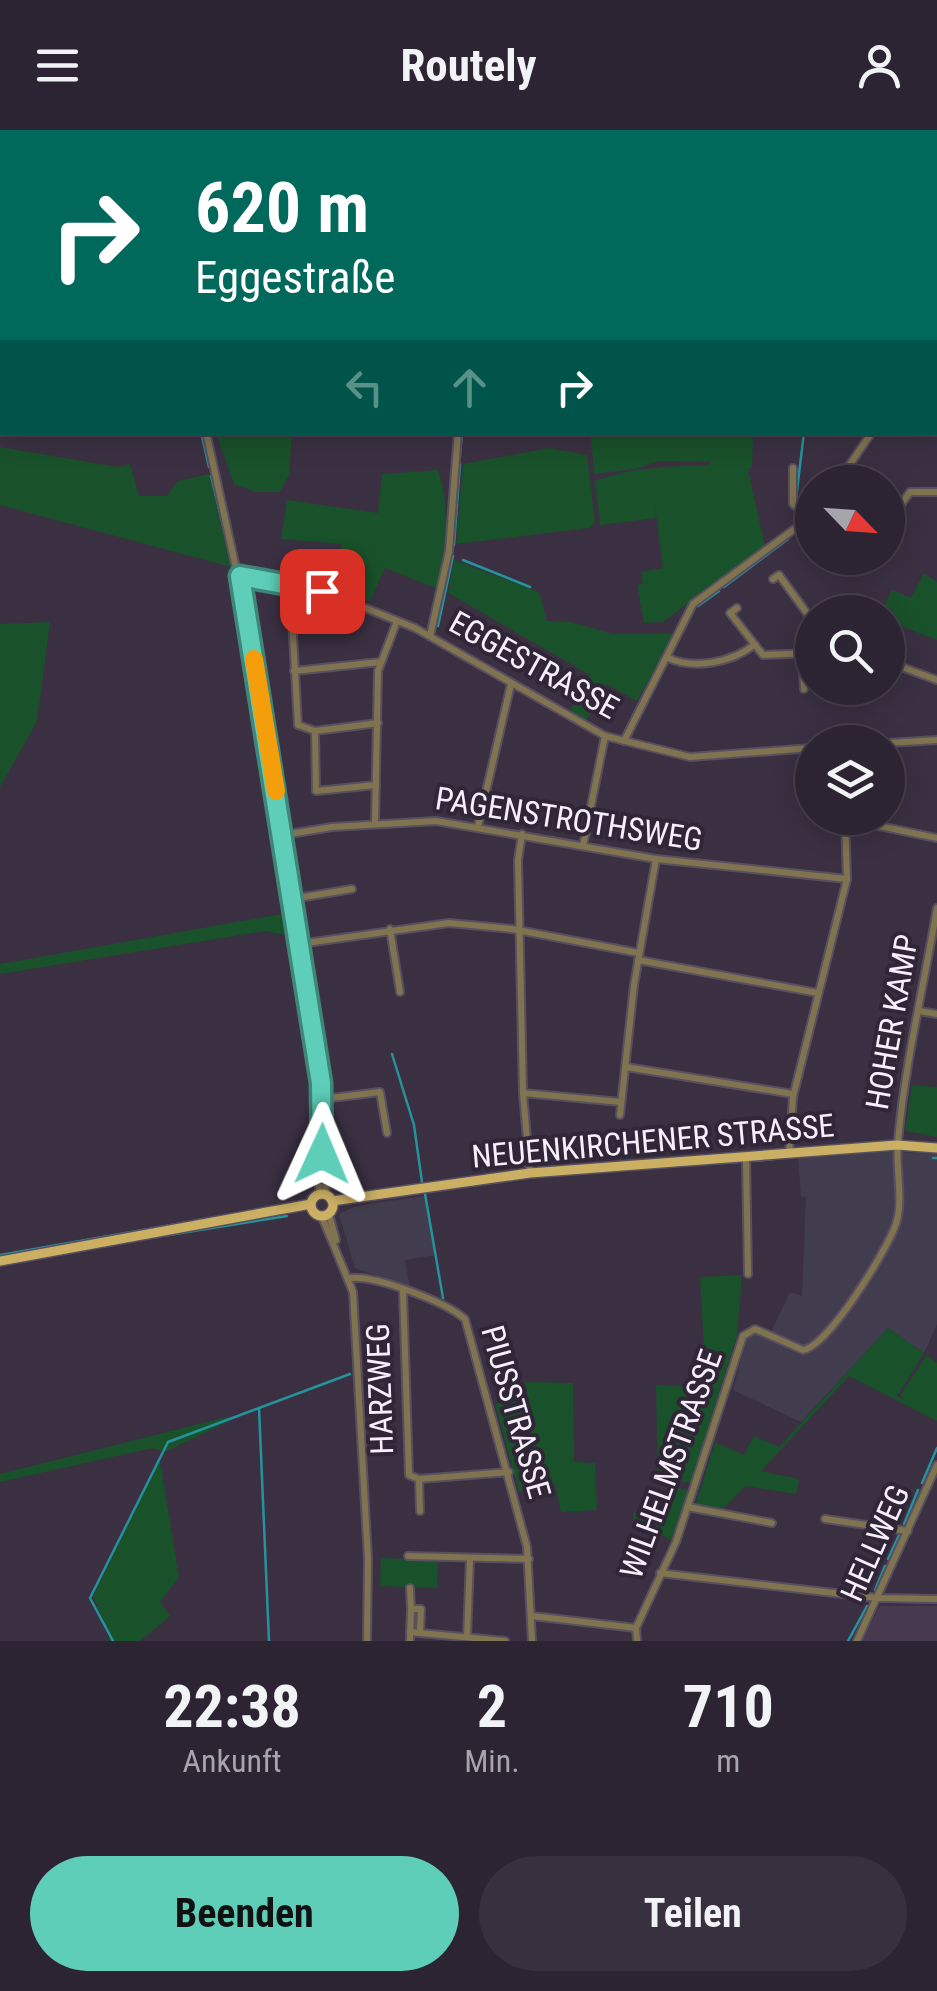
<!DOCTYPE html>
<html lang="de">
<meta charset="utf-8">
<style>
body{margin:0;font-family:"Roboto Condensed",sans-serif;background:#38303e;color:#f1f3f6;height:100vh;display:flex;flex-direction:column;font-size:38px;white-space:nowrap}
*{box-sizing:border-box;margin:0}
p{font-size:32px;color:#a6a4ac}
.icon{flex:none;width:55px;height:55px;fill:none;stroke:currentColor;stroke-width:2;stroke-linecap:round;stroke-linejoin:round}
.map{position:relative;height:1511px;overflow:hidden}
.sheet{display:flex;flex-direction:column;background:#2c2432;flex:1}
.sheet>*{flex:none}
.top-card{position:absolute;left:0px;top:0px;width:938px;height:305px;box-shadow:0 5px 25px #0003,0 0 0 2px #48414d;background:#00695c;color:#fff;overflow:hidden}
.needle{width:65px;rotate:115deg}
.buttons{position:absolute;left:795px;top:335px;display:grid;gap:20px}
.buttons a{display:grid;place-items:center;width:110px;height:110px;border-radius:50%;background:#2c2432;box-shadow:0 5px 25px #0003,0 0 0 2px #48414d;font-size:50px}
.pin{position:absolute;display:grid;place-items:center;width:85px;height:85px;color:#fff;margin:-42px;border-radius:20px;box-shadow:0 5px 15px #0006}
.me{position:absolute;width:110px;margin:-55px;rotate:1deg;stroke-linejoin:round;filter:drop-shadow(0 0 8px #0008)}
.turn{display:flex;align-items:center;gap:35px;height:210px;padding:0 30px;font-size:45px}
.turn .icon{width:130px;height:130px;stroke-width:2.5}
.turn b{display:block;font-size:70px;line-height:85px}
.lanes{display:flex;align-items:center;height:95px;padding:0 30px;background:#0003;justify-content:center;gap:50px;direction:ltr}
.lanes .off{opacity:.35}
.eta{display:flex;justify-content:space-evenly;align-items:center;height:170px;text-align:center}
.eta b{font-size:60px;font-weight:700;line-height:70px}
.primary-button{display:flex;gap:20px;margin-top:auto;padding:20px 30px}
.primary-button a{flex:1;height:115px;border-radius:60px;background:#5eceb8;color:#111;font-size:40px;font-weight:700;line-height:115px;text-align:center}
.primary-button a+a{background:#38303e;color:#f1f3f6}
header{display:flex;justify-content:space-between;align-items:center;height:130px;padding:0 30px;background:#2c2432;font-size:45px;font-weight:700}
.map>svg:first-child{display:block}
</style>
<header><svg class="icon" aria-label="menu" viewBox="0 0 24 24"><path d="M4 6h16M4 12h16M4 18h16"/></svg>Routely<svg class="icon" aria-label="person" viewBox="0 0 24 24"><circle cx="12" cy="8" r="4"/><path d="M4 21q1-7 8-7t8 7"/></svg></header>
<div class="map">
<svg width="937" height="1511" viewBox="0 0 937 1511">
<rect width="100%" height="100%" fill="#3a3042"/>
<polygon fill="#473a50" points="880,1476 937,1476 937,1511 862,1511"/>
<g fill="#423d4e">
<polygon points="885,1021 937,1024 937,1194 924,1223 888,1198 801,1292 733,1260 747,1208 758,1203 768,1208 790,1162 802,1166 806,1067 801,1066 798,1027"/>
<polygon points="424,1066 436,1125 405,1130 410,1158 355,1138 339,1084 356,1076"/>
</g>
<g fill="#19512a">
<polygon points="0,0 130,2 2,2 0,283"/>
<path d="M600,302L753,303L752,337L748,340L765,416L663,492L644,493L637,455L643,454L641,442L663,438L655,375L656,388L600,395L595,351C627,339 672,335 707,336L711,332L658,331L636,339L594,344L591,307H599Z"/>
<polygon points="216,303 292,303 289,345 280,362 256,362 234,354"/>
<polygon points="0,317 118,337 130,334 139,366 167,366 178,351 209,344 231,437 0,375"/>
<polygon points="549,318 587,325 595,392 589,398 456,414 463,334"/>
<path d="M438,340C451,376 446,422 438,459L385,438L370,471L344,461L346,442L339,440L341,414L281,409L287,370L378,383L382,344Z"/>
<polygon points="454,430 539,462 547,491 571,492 613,504 675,503 637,571 607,554 586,591 569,582 590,545 448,463"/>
<polygon points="924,443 937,452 937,510 888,491 888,482 881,482 892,460 911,468"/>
<polygon points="50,492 37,591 0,657 0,494"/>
<polygon points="282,784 286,805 265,801 0,844 0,834"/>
<polygon points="912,955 937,957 937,1007 905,1001"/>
<polygon points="742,1145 737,1205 691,1353 658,1349 656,1255 706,1257 700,1147"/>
<polygon points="888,1198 924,1223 897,1266 908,1272 900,1266 927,1225 937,1233 937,1291 849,1246 761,1341 799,1349 796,1364 745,1356 722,1380 696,1374 715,1312 744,1325 754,1306 779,1317"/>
<polygon points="525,1252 573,1253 574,1332 595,1333 597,1380 561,1382 555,1354 519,1362 495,1274 528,1264"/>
<polygon points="227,1287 229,1291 165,1322 153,1318 0,1352 0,1344"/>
<polygon points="160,1331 179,1447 160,1472 170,1486 140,1511 105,1511 110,1509 93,1466"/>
<polygon points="671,1356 689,1361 671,1410 652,1400 633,1398 633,1382 659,1390"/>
<polygon points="381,1428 438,1430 437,1458 380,1456"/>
</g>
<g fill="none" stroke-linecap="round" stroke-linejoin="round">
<g stroke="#24939d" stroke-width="2.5">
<polyline points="131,0 132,2"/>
<polyline points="140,0 141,2"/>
<polyline points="856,0 864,2"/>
<polyline points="626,2 627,0"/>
<polyline points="785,2 785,0"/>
<polyline points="935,26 937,26"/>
<polyline points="0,244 2,237"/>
<polyline points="201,302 209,337"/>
<polyline points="460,326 462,302"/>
<polyline points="211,346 226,408"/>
<polyline points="796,369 804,302"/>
<polyline points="454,415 460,334"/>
<polyline points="463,430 530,457"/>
<polyline points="229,446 288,803"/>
<polyline points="724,457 788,409"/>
<polyline points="698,476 719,461"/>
<polyline points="438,496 453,426"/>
<polyline points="290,812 316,981"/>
<polyline points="392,924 414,995 422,1052"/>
<polyline points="329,1019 330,1000"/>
<polyline points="329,1028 333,1056"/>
<polyline points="933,1028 937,1028"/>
<polyline points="754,1031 774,1029"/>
<polyline points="704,1034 738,1032"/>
<polyline points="425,1064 443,1168"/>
<polyline points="150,1108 287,1086"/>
<polyline points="0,1125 240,1083"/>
<polyline points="259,1278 269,1511"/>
<polyline points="922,1353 937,1318"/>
<polyline points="904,1394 918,1360"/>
<polyline points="888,1429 900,1403"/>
<polyline points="875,1460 885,1436"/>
<polyline points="113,1511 90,1468 168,1312 350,1244"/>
<polyline points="848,1511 867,1476"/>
</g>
<defs>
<g id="minor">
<polyline points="135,0 136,2"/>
<polyline points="885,0 893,2"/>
<polyline points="779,2 779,0"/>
<polyline points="935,16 937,17"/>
<polyline points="935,64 937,66"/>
<polyline points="935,157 937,157"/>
<polyline points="935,230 937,230"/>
<polyline points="935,291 937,291"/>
<polyline points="206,302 250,502 321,953 319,1065"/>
<polyline points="793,338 793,374 810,388"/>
<polyline points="838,352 872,302"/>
<polyline points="891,388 910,362 937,362"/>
<polyline points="240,446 318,459 415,498 605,606 690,627 812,618"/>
<polyline points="773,449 779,445 812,490"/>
<polyline points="290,453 298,595 315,601 378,593"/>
<polyline points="737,478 730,483 763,525 812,523"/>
<polyline points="430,506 449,421 458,302"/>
<polyline points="802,523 804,559"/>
<path d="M668,528C695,540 732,532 754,515"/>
<polyline points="888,532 937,550"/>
<polyline points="294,541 380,532"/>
<polyline points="315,601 316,661 376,655"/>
<polyline points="624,611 693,474 812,386"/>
<polyline points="888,613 937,610"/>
<polyline points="375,693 378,541 397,491"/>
<polyline points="845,695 865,693 937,708"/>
<polyline points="478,696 511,554"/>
<polyline points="522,704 518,730 523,963 530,1043"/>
<polyline points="283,705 332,697 436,691 656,729 847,749"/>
<polyline points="583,716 605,606"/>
<polyline points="292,769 352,759"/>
<polyline points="390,799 400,862"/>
<polyline points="299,814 449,793 512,799 639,823"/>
<polyline points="638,830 818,863"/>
<polyline points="919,881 937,884"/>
<polyline points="626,937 793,964"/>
<polyline points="523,963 621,972"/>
<polyline points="323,969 380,962 387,1003"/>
<polyline points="620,985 634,855 656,729"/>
<polyline points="789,1023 793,967 847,749 845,688"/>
<polyline points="746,1027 748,1144"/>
<polyline points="324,1031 326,1065"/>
<polyline points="329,1084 336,1110"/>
<polyline points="322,1087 353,1162 368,1429 367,1511"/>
<path d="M350,1148C375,1145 446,1172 465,1189L527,1417L532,1511"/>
<polyline points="403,1161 409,1345 419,1349 509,1342"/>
<polyline points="419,1349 420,1381"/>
<polyline points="688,1377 772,1393"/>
<polyline points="825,1389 908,1401"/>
<polyline points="408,1426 529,1429"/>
<polyline points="660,1443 878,1468 937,1469"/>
<polyline points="410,1458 411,1479"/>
<polyline points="532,1486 636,1498"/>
<path d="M636,1498L676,1412L743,1206L755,1199L803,1220C828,1217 887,1120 896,1094C904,1069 895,1037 898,1011C905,933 924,855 937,778"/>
<polyline points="636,1498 637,1511"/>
<polyline points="410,1502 505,1511"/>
<polyline points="467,1507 470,1429"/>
<polyline points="410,1511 411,1479 421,1479 420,1502"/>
<polyline points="857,1511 937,1335"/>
</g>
<g id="major">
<circle cx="322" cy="1075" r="11"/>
<polyline points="332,1071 530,1043 897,1015 937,1018"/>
<polyline points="0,1131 311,1074"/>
</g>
</defs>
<use href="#minor" stroke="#584f60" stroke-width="10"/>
<use href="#major" stroke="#584f60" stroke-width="12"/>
<use href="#minor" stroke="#807350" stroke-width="6"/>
<use href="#major" stroke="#cbb064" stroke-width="9"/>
</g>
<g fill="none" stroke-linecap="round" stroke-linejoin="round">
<defs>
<polyline id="route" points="322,461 240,446 321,953 322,1024"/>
</defs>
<use href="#route" stroke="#3d8678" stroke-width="25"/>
<use href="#route" stroke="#5eceb8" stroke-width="18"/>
<polyline stroke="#f59e0b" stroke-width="18" points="254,529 276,661"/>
</g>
<g text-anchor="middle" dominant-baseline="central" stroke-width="8" stroke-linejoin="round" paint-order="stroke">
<g font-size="32" fill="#f7f0fc" stroke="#302637">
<text transform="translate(534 535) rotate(29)">EGGESTRASSE</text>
<text transform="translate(569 689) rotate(9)">PAGENSTROTHSWEG</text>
<text transform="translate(892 892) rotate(-80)">HOHER KAMP</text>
<text transform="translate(653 1011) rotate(-5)">NEUENKIRCHENER STRASSE</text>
<text transform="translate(380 1259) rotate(-92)">HARZWEG</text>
<text transform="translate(516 1282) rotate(74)">PIUSSTRASSE</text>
<text transform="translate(671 1334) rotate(-70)">WILHELMSTRASSE</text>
<text transform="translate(875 1413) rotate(-66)">HELLWEG</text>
</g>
</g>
</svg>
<div class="buttons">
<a><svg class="needle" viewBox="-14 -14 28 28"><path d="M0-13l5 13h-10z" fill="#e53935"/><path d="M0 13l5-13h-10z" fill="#a6a4ac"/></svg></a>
<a><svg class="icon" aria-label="search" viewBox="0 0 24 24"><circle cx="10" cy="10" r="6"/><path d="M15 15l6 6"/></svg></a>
<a><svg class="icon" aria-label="layers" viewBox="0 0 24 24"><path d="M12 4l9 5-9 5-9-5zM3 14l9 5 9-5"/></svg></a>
</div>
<div class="pin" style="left:322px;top:461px;background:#d93025"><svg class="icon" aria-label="arrive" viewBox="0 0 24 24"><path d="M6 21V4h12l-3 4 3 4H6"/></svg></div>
<svg class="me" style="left:322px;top:1024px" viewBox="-20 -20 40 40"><path d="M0-17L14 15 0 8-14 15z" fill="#5eceb8" stroke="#fff" stroke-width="4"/></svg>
<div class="top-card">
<div class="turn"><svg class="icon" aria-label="right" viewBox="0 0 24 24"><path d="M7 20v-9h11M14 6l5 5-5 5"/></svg><div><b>620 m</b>Eggestraße</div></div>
<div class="lanes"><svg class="icon off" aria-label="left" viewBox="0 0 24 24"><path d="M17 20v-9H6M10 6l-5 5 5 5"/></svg><svg class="icon off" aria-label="ahead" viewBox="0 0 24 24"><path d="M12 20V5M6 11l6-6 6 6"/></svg><svg class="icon" aria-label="right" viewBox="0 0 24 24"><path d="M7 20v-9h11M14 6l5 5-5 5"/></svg></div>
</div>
</div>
<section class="sheet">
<div class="eta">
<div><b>22:38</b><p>Ankunft</p></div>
<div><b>2</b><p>Min.</p></div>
<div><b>710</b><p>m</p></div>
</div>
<div class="primary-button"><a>Beenden</a><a>Teilen</a></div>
</section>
